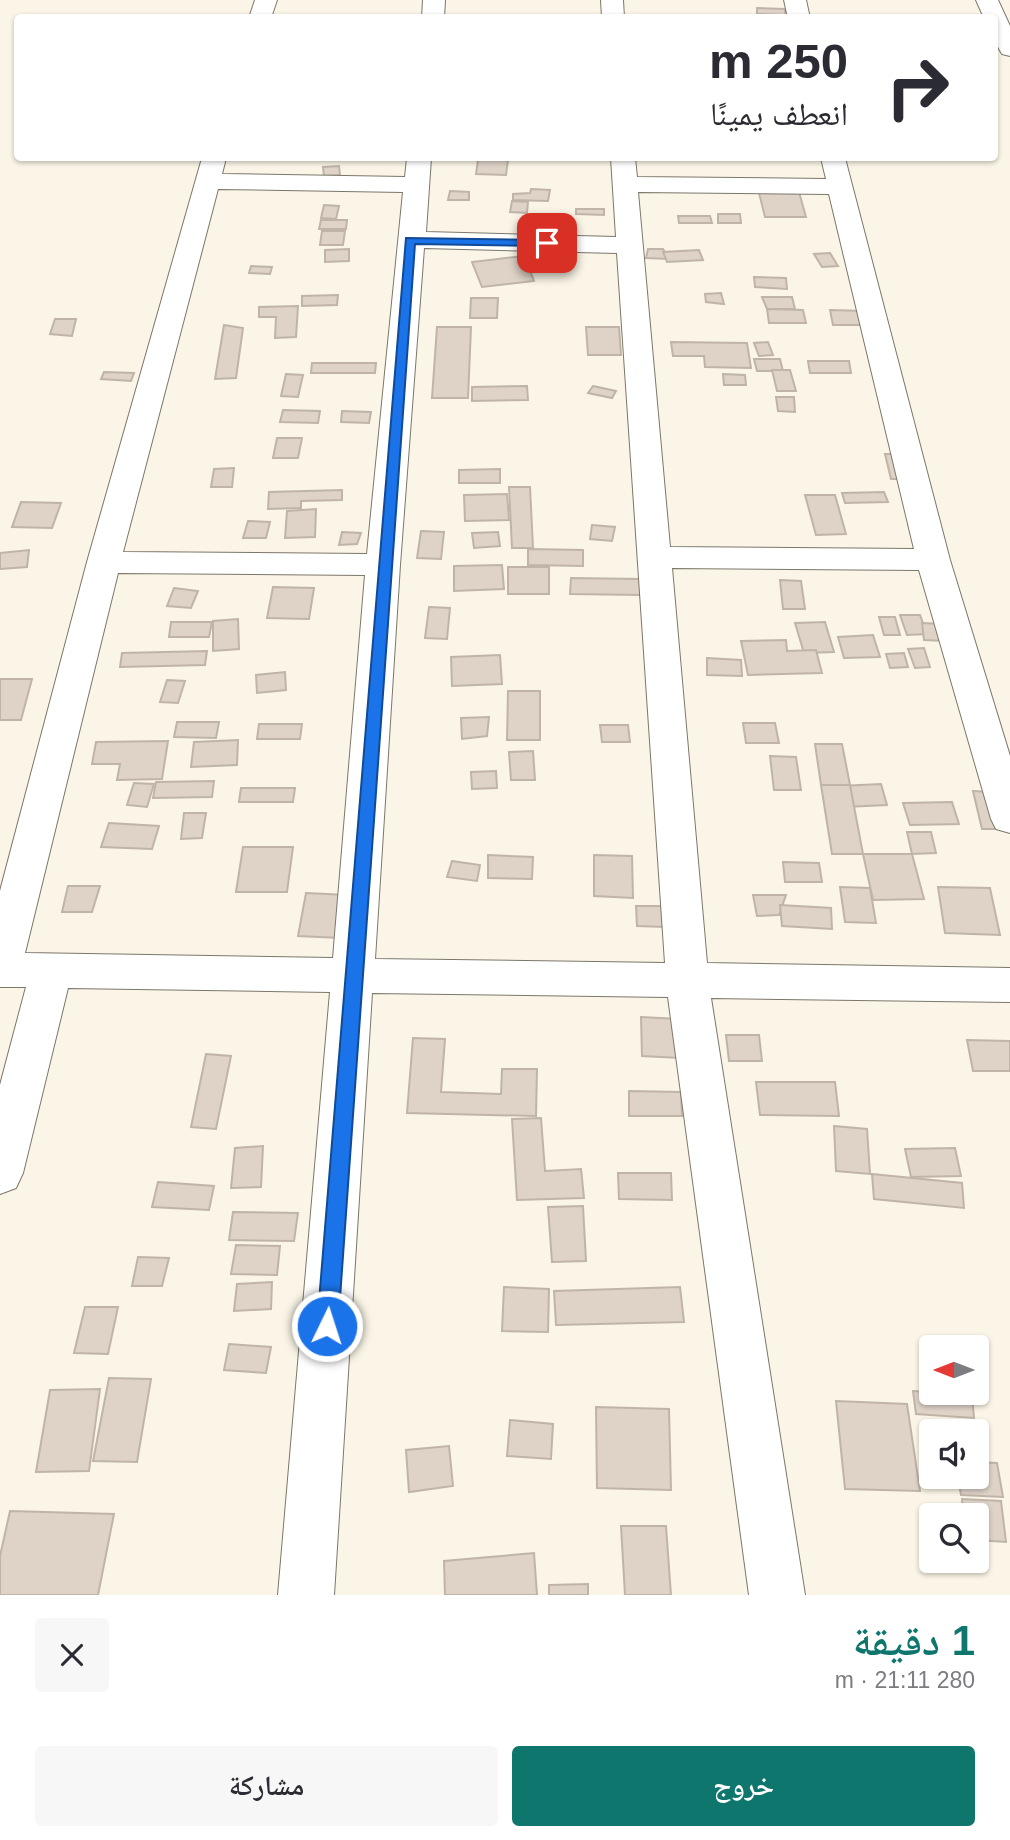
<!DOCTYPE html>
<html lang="ar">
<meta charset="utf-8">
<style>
body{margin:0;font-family:Helvetica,"Noto Naskh Arabic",sans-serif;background:#f7f7f7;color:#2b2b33;direction:rtl;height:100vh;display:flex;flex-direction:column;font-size:26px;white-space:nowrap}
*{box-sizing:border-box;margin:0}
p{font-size:23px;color:#7c7c81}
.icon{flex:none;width:38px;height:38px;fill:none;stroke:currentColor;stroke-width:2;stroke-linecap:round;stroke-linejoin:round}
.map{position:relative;height:1595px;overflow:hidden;direction:ltr}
.sheet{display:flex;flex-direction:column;background:#fff;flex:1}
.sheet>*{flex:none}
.banner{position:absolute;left:14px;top:14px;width:984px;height:147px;border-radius:7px;box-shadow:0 2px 5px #0004;direction:rtl;background:#fff;color:#2b2b33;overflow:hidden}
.needle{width:46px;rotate:270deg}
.buttons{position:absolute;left:919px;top:1335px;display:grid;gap:14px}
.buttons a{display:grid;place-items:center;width:70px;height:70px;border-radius:7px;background:#fff;box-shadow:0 2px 5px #0004;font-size:35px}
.pin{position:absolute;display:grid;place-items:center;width:60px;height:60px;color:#fff;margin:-30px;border-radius:14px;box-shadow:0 4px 10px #0006}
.me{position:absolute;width:77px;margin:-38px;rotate:4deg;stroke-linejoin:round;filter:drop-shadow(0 0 5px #0008)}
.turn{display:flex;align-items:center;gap:24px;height:147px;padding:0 35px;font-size:32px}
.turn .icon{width:91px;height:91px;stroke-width:2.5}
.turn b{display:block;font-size:49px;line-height:60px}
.round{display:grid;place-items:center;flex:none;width:74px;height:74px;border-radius:7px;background:#f7f7f7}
.head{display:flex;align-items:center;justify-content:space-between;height:119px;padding:0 35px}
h1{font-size:42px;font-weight:600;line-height:52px;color:#0f766e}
.primary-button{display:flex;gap:14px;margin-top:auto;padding:14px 35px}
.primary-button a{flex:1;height:80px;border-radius:7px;background:#0f766e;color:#fff;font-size:28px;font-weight:600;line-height:80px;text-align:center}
.primary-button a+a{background:#f7f7f7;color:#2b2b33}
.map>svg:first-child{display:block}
</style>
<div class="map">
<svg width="1010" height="1595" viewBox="0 0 1010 1595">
<rect width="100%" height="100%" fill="#faf5e6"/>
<g fill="#dfd3c8" stroke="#c0b4a9" stroke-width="2">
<polygon points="757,8 785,9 785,15 757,14"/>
<polygon points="478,160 508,160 506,175 476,174"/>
<polygon points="339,166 340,175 324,176 323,167"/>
<polygon points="531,189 550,190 548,201 513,200 513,194 530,193"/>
<polygon points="450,191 469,192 469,200 448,200"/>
<polygon points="799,192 806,217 765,217 759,193"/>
<polygon points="512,201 528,202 527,213 510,212"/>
<polygon points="324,205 339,206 336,219 321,218"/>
<polygon points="576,209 604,209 604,215 576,214"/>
<polygon points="718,214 740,214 741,223 718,223"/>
<polygon points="678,216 710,216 712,223 679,223"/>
<polygon points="321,220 347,220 346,229 319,229"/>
<polygon points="322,231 345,231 343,245 320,245"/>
<polygon points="349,249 349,261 325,262 325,250"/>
<polygon points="648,249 663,249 669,259 646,258"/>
<polygon points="699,250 703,260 667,262 663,252"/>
<polygon points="830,253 838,266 822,267 814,254"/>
<polygon points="524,256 534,281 482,287 472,262"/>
<polygon points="251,266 272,267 270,274 249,273"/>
<polygon points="754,277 786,278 787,289 755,287"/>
<polygon points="721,293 724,304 706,302 705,294"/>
<polygon points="338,295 337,305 302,306 302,296"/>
<polygon points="762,297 792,297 795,309 767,309"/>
<polygon points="471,298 498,298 497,318 470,318"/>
<polygon points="298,306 296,337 275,338 276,317 259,317 259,307"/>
<polygon points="767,309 803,310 806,323 769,323"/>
<polygon points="830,310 865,311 868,325 833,325"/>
<polygon points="55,319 76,319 72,336 50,334"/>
<polygon points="224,325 243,328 236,378 215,379"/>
<polygon points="437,327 471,327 468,398 432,398"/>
<polygon points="586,327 619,327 621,355 588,355"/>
<polygon points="671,342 747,343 751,368 705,367 704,356 673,356"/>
<polygon points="768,342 773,355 759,356 754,343"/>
<polygon points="754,359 780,359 783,371 757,371"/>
<polygon points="808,361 849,361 851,373 810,373"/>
<polygon points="312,363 376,363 375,373 311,373"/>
<polygon points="772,370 790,370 796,391 777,391"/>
<polygon points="104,372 134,373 131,381 101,379"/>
<polygon points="286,374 303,375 298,397 281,396"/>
<polygon points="723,374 745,375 746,385 724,385"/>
<polygon points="527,386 528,400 472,401 472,387"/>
<polygon points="593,386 616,391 612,398 588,393"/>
<polygon points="776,397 794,397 795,412 778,411"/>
<polygon points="283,410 320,411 318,423 280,422"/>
<polygon points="342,411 371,412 369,423 341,422"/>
<polygon points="277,438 302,438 298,458 273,458"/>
<polygon points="885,454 899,454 905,479 891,479"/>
<polygon points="234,468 232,487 211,487 214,469"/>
<polygon points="500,469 500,483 459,483 459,470"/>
<polygon points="509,487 530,487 533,548 512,548"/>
<polygon points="342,490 342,500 301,501 301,508 268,509 269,492"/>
<polygon points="884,492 888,502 845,503 842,493"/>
<polygon points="507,494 509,520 465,521 464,495"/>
<polygon points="805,495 835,495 846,534 816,535"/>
<polygon points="21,502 61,503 52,528 12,527"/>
<polygon points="316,509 315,537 285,538 287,511"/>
<polygon points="248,521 270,522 266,538 243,538"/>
<polygon points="592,525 615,527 612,541 590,539"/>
<polygon points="421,531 444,532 441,559 417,558"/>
<polygon points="342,532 361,533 357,544 339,545"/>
<polygon points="498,532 500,546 474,548 472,533"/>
<polygon points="528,549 583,550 583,566 528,565"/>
<polygon points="29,550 27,567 0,569 0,553"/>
<polygon points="502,565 504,589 454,591 454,566"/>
<rect x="508" y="567" width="41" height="27"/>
<polygon points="571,578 640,579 641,595 570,594"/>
<polygon points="780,580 801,581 805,609 783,609"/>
<polygon points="273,587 314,588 309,619 267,618"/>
<polygon points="174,588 198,591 191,608 167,606"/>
<polygon points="429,607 450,608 447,639 425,638"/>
<polygon points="900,615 920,615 927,634 907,635"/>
<polygon points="879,617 895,617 900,635 884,635"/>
<polygon points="238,619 239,649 213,651 213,621"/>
<polygon points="171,622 212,622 209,637 169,637"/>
<polygon points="825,622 834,652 804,653 795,623"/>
<polygon points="922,623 942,624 945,641 924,640"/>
<polygon points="873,635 880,657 844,658 838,637"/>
<polygon points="786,640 787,651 816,650 822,673 748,675 741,641"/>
<polygon points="924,648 930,667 915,668 908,649"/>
<polygon points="207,651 205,665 120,667 122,653"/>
<polygon points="904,653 908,667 890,668 886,654"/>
<polygon points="500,655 502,684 452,686 451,657"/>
<polygon points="707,658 741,660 742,676 707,675"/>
<polygon points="285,672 286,690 257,693 256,675"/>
<polygon points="0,679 32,679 21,720 0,720"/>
<polygon points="167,680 185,681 178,703 160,702"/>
<polygon points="508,691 540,691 540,740 507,740"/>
<polygon points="489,717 487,736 462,739 461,718"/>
<polygon points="177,722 219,722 216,738 174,737"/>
<polygon points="743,723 775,723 779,743 746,743"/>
<polygon points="259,724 302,724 300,739 257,739"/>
<polygon points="600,725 628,725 630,742 602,742"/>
<polygon points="238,740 237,765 191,767 194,742"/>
<polygon points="168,741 162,779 117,780 120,764 92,764 96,742"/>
<polygon points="815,744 842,744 850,785 821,785"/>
<polygon points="533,751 535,780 511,780 509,752"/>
<polygon points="770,756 796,757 801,790 774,790"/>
<polygon points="496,771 497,788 472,789 471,772"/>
<polygon points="214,781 212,797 153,798 156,782"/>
<polygon points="134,783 154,784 147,807 127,805"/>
<polygon points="881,784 887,805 845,807 840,786"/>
<polygon points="821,785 850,785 863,854 832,854"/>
<polygon points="241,788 295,788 293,802 239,802"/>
<polygon points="973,791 990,792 999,829 982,829"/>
<polygon points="952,802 959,824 910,825 903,803"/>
<polygon points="184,813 206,813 202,838 181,839"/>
<polygon points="109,823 159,826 152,849 101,847"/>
<polygon points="907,832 931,832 936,853 912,854"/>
<polygon points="243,847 293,847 287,892 236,892"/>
<polygon points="863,854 912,854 924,899 873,900"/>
<polygon points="488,855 533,857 532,879 488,878"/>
<polygon points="594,855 632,856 633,898 594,896"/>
<polygon points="452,861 480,865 477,881 447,877"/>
<polygon points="783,862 819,863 822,882 785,882"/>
<polygon points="68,886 100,886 92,912 62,912"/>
<polygon points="840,887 870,888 876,923 845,922"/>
<polygon points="938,887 990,888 1000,935 945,933"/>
<polygon points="306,893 347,895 340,938 298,936"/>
<polygon points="753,895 786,895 779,915 757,916"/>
<polygon points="780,905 831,908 832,929 782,926"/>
<polygon points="636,906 664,906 665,927 637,926"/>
<polygon points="641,1017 679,1019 680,1058 642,1056"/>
<polygon points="726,1035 759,1035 762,1061 729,1061"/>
<polygon points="413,1038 445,1039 441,1092 501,1094 502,1069 537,1069 536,1116 407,1113"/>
<polygon points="967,1040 1010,1041 1010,1071 973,1071"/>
<polygon points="206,1054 231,1056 216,1129 191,1127"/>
<polygon points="756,1082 835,1082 839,1116 760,1115"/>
<polygon points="629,1091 681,1092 682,1116 629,1116"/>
<polygon points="541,1118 545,1171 581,1169 584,1198 517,1200 512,1119"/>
<polygon points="834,1126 867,1129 870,1174 836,1171"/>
<polygon points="263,1146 261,1187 231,1188 235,1148"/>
<polygon points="955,1148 961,1176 911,1177 905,1149"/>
<polygon points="618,1173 671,1173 672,1200 619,1199"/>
<polygon points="872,1174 962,1183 964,1208 874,1199"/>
<polygon points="158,1182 214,1186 209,1210 152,1207"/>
<polygon points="583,1206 586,1261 552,1262 548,1207"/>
<polygon points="233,1212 298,1213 294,1241 229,1240"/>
<polygon points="236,1245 280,1246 277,1275 231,1274"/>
<polygon points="138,1257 169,1258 162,1286 132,1286"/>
<polygon points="272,1282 271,1309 234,1311 237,1284"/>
<polygon points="504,1287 549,1289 548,1332 502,1331"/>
<polygon points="680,1287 684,1322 556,1325 554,1291"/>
<polygon points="85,1307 118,1307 108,1354 74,1353"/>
<polygon points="229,1344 271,1347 266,1373 224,1370"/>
<polygon points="109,1378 151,1379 137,1462 93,1461"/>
<polygon points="100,1389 89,1471 36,1472 50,1390"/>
<polygon points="913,1391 972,1395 974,1418 916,1414"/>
<polygon points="836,1401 907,1404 920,1491 845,1489"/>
<polygon points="596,1407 669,1409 671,1490 597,1488"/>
<polygon points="510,1420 553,1424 551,1459 507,1456"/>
<polygon points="449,1446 453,1486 409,1492 406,1450"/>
<polygon points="976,1462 997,1463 1003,1497 961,1495 958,1477 976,1477"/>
<polygon points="962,1499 1001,1501 1006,1542 976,1540 976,1516 963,1516"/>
<polygon points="10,1511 114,1514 98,1595 0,1595 0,1556"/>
<polygon points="621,1526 666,1526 671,1595 625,1595"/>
<polygon points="534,1553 537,1595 445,1595 444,1561"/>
<polygon points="588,1584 588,1595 549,1595 549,1585"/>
</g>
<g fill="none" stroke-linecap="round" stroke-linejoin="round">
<defs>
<g id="minor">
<polygon points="255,0 277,0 271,18 249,18"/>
<polygon points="423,0 445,0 444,18 422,18"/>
<polygon points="601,0 623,0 624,18 602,18"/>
<polygon points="784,0 806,0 810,18 788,18"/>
<path d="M976,0H998L1010,26V56L1002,54C994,42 994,32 994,18H984Z"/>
<path d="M202,158H226L222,174L405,177L407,158H431L426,232L616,237L611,158H635L637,177L826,179L821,158H845L950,560L1010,756V833L996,829L991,819L919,570L672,568L707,963L1010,968V1002L711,998L805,1595H749L668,997L372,993L334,1595H278L330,992L68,988L23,1173L16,1188L0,1194V1085L26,987H0V891L87,562ZM218,189L403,192L367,554L123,552ZM638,192L829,194L914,549L670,547ZM424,248L617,253L665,963L375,959L400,565ZM118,573L365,575L333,958L25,953Z"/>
</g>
</defs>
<use href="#minor" stroke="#7b776a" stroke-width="2"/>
<use href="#minor" fill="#fff" fill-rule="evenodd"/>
</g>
<polygon fill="#1a73e8" stroke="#114b97" stroke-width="2" points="406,238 547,240 552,243 547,246 415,244 338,1326 335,1333 327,1336 320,1333 317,1326"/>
</svg>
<div class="buttons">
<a><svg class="needle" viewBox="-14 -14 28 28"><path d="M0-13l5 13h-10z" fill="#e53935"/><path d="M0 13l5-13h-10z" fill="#7c7c81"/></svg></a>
<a><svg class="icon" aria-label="sound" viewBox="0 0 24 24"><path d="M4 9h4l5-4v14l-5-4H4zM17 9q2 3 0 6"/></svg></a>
<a><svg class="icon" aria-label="search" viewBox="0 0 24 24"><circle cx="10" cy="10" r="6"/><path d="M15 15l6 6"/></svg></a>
</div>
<div class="pin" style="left:547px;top:243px;background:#d93025"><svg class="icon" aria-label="arrive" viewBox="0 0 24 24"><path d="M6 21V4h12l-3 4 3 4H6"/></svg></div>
<svg class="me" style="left:327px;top:1326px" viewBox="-20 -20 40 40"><circle r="17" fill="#1a73e8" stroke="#fff" stroke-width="3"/><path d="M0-11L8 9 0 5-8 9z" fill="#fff"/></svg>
<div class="banner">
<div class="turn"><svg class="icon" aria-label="right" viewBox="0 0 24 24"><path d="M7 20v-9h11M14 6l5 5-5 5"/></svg><div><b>250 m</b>انعطف يمينًا</div></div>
</div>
</div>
<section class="sheet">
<div class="head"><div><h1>1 دقيقة</h1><p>280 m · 21:11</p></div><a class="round"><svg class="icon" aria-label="close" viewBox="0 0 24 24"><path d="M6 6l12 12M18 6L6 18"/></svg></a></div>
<div class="primary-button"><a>خروج</a><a>مشاركة</a></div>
</section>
